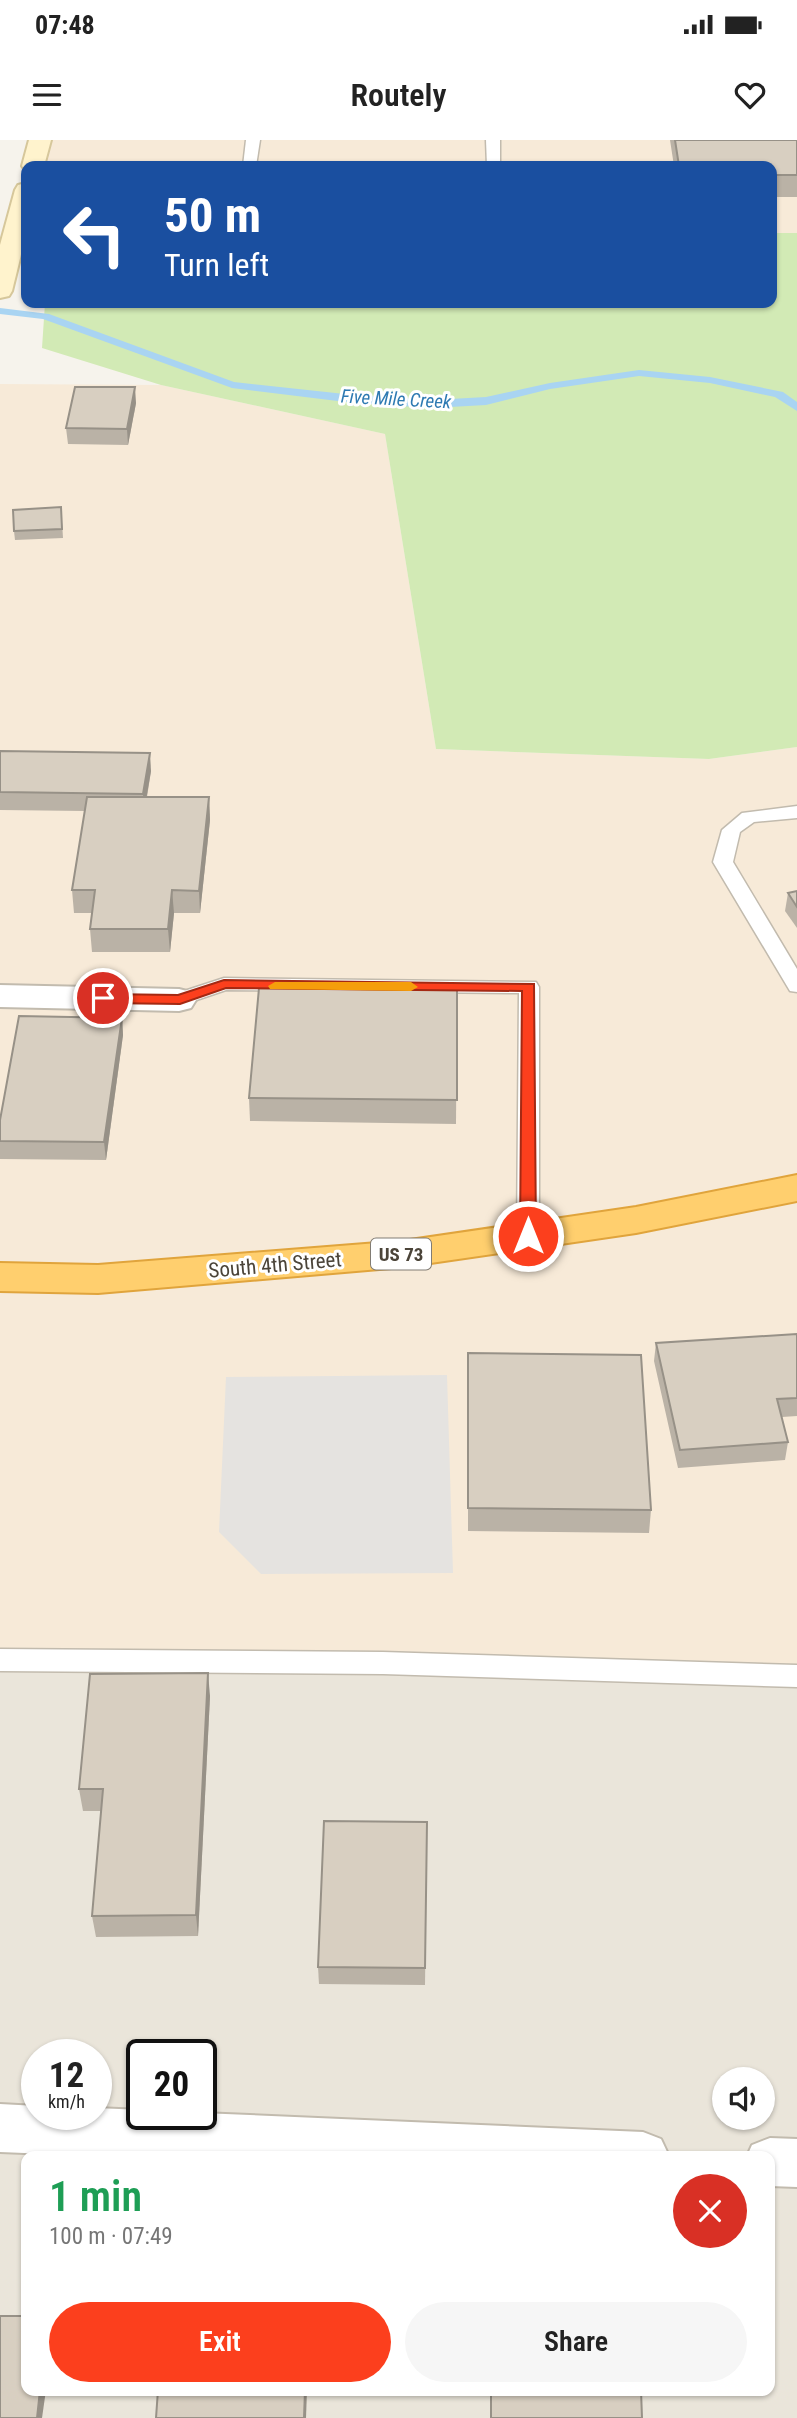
<!DOCTYPE html>
<meta charset="utf-8">
<style>
body{margin:0;font-family:"Roboto Condensed",sans-serif;background:#f6f6f6;color:#222;height:100vh;display:flex;flex-direction:column;font-size:26px;white-space:nowrap}
*{box-sizing:border-box;margin:0}
p{font-size:23px;color:#767676}
.icon{flex:none;width:38px;height:38px;fill:none;stroke:currentColor;stroke-width:2;stroke-linecap:round;stroke-linejoin:round}
.map{position:relative;flex:1;overflow:hidden}
.side{position:absolute;left:21px;top:2011px;width:754px;height:245px;display:flex;flex-direction:column;background:#fff;border-radius:14px;box-shadow:0 2px 5px #0004}
.side>*{flex:none}
.hud{position:absolute;left:21px;top:21px;width:756px;height:147px;border-radius:14px;box-shadow:0 2px 5px #0004;background:#1a4fa0;color:#fff;overflow:hidden}
.fabs{position:absolute;left:712px;top:1927px;display:grid;gap:14px}
.fabs a{display:grid;place-items:center;width:63px;height:63px;border-radius:50%;background:#fff;box-shadow:0 2px 5px #0004;font-size:35px}
.speed{position:absolute;left:21px;top:1899px;display:flex;gap:14px;font-size:35px;font-weight:700;text-align:center}
.speed>*{display:grid;place-content:center;width:91px;height:91px;border-radius:50%;background:#fff;box-shadow:0 2px 5px #0004;line-height:1}
.speed small{font-size:18px;font-weight:400}
.speed .limit{border:4px solid #111;border-radius:10px;background:#fff;color:#111}
.pin{position:absolute;display:grid;place-items:center;width:60px;height:60px;color:#fff;margin:-30px;border:4px solid #fff;border-radius:50%;box-shadow:0 2px 7px #0007}
.me{position:absolute;width:77px;margin:-38px;rotate:0deg;stroke-linejoin:round;filter:drop-shadow(0 0 5px #0008)}
.turn{display:flex;align-items:center;gap:24px;height:147px;padding:0 28px;font-size:32px}
.turn .icon{width:91px;height:91px;stroke-width:2.5}
.turn b{display:block;font-size:49px;line-height:60px}
.round{display:grid;place-items:center;flex:none;width:74px;height:74px;border-radius:37px;background:#f6f6f6}
.headline{display:flex;align-items:center;justify-content:space-between;height:119px;padding:0 28px}
h1{font-size:42px;font-weight:600;line-height:52px;color:#1e9e55}
.primary-button{display:flex;gap:14px;margin-top:auto;padding:14px 28px}
.primary-button a{flex:1;height:80px;border-radius:42px;background:#fc3f1d;color:#fff;font-size:28px;font-weight:600;line-height:80px;text-align:center}
.primary-button a+a{background:#f6f6f6;color:#222}
.status{display:flex;justify-content:space-between;align-items:center;height:49px;padding:0 35px;background:#fff;direction:ltr}
.status svg{height:19px;fill:currentColor}
header{display:flex;justify-content:space-between;align-items:center;height:91px;padding:0 28px;background:#fff;font-size:32px;font-weight:600}
.map>svg:first-child{display:block}
</style>
<div class="status"><b>07:48</b><svg viewBox="0 0 49 12"><path d="M0 12V9h3v3zM5 12V6h3v6zM10 12V3h3v9zM15 12V0h3v12zM26 1h20v11H26zM47 4h2v5h-2z"/></svg></div>
<header><svg class="icon" aria-label="menu" viewBox="0 0 24 24"><path d="M4 6h16M4 12h16M4 18h16"/></svg>Routely<svg class="icon" aria-label="heart" viewBox="0 0 24 24"><path d="M12 20l-8-8c-3-5 5-10 8-4 3-6 11-1 8 4z"/></svg></header>
<div class="map">
<svg width="797" height="2278" viewBox="0 0 797 2278">
<rect width="100%" height="100%" fill="#f6f3ec"/>
<path fill="#eae5da" fill-rule="evenodd" d="M0,1518L797,1535V2278H0ZM37,1914H96V1974H37ZM142,1914H201V1974H142ZM724,1939H763V1978H724ZM26,2016H770V2250H26Z"/>
<g fill="#f7ead8">
<polygon points="40,0 797,0 797,93 772,93 772,26 33,26"/>
<polygon points="0,244 161,245 385,294 436,609 709,619 797,607 797,1535 0,1517"/>
</g>
<polygon fill="#d2eab5" points="772,93 797,93 797,607 709,619 436,609 385,294 161,245 42,208 45,163 772,163"/>
<polygon fill="#e5e3e0" points="447,1235 453,1433 261,1434 219,1392 226,1237"/>
<g fill="none" stroke-linecap="round" stroke-linejoin="round">
<polygon fill="#a9d4f2" fill-rule="evenodd" points="0,168 49,174 234,242 354,255 432,260 486,257 550,243 639,230 710,237 783,252 797,262 797,271 775,257 710,243 639,236 550,249 486,265 432,268 354,263 232,248 43,179 0,174"/>
<defs>
<g id="lane">
<polygon points="246,0 260,0 256,26 243,26"/>
<polygon points="486,0 500,0 500,26 487,26"/>
<polygon points="797,666 797,678 754,682 740,692 733,722 797,829 797,852 790,851 787,846 713,722 722,690 742,673"/>
<polygon points="224,838 536,842 539,847 539,1096 536,1102 528,1104 520,1102 517,1096 519,853 226,850 179,866 172,865 169,860 172,855"/>
<polygon points="0,1509 383,1512 797,1525 797,1547 383,1534 0,1531"/>
</g>
<g id="street">
<polygon points="0,845 179,849 191,852 196,860 191,868 179,871 0,867"/>
<polygon points="0,1964 37,1966 37,1974 96,1974 96,1968 142,1970 142,1974 201,1973 643,1992 661,1999 669,2016 98,2016 0,2012"/>
<polygon points="770,1998 797,1999 797,2047 770,2046 770,2016 747,2016 752,2005"/>
</g>
<g id="secondary">
<polygon points="29,0 51,0 44,26 26,26 26,31 22,26"/>
<polygon points="26,43 26,94 12,151 9,156 0,158 0,105 15,50 18,45"/>
</g>
<polygon id="highway" points="797,1035 797,1061 636,1093 403,1127 98,1153 0,1151 0,1123 98,1125 403,1101 636,1067"/>
</defs>
<use href="#lane" stroke="#c2bbae" stroke-width="3"/>
<use href="#street" stroke="#c2bbae" stroke-width="4"/>
<use href="#secondary" stroke="#d6c79b" stroke-width="4"/>
<use href="#highway" stroke="#e0a43c" stroke-width="4"/>
<use href="#lane" fill="#fff" fill-rule="evenodd"/>
<use href="#street" fill="#fff" fill-rule="evenodd"/>
<use href="#secondary" fill="#fff3cd" fill-rule="evenodd"/>
<use href="#highway" fill="#ffcf6e" fill-rule="evenodd"/>
</g>
<g fill="#bab2a6">
<polygon points="670,0 797,0 797,57 772,57 772,26 674,26"/>
<polygon points="136,263 128,305 68,304 66,288"/>
<polygon points="61,367 63,398 15,400 14,391"/>
<polygon points="0,611 151,631 147,657 209,657 210,680 200,773 174,773 170,812 92,812 90,789 92,773 74,773 72,750 85,671 0,670"/>
<polygon points="797,751 797,788 785,771 788,753"/>
<polygon points="457,850 456,984 250,981 249,958"/>
<polygon points="122,878 123,895 106,1020 0,1019 0,980"/>
<polygon points="797,1194 797,1276 782,1277 788,1302 785,1320 678,1328 654,1221 656,1203"/>
<polygon points="468,1213 651,1370 649,1393 468,1391"/>
<polygon points="210,1556 198,1796 96,1797 92,1776 101,1671 83,1671 79,1649"/>
<polygon points="427,1682 425,1845 319,1844 318,1827"/>
</g>
<g fill="#979187">
<polygon points="135,247 136,263 128,305 127,289"/>
<polygon points="150,613 151,631 144,672 143,654"/>
<polygon points="209,657 210,680 200,773 199,751"/>
<polygon points="172,750 174,773 170,812 168,789"/>
<polygon points="122,878 123,895 106,1020 104,1002"/>
<polygon points="208,1533 210,1556 198,1796 196,1775"/>
<polygon points="40,2250 46,2250 42,2278 37,2278"/>
<polygon points="305,2250 307,2250 306,2278 304,2278"/>
</g>
<g fill="#d8cfc1" stroke="#979187" stroke-width="2">
<polygon points="675,0 797,0 797,35 772,35 772,26 679,26"/>
<polygon points="75,247 135,247 127,289 66,288"/>
<polygon points="61,367 62,389 14,391 13,370"/>
<polygon points="0,611 150,613 143,654 0,652"/>
<polygon points="87,657 209,657 199,751 172,750 168,789 90,789 95,750 72,750"/>
<polygon points="797,751 797,767 788,753"/>
<polygon points="259,848 457,850 457,960 249,958"/>
<polygon points="19,876 122,878 104,1002 0,1001 0,980"/>
<polygon points="797,1194 797,1258 777,1259 788,1302 680,1310 656,1203"/>
<polygon points="468,1213 641,1215 651,1370 468,1368"/>
<polygon points="208,1533 196,1775 92,1776 103,1649 79,1649 90,1534"/>
<polygon points="324,1681 427,1682 425,1828 318,1827"/>
<polygon points="0,2176 26,2176 26,2250 40,2250 37,2278 0,2278"/>
<polygon points="158,2250 305,2250 304,2278 156,2278"/>
<polygon points="491,2250 641,2250 642,2278 491,2278"/>
</g>
<polygon fill="#fc3f1d" stroke="#a42913" stroke-width="2" points="224,840 534,844 536,1096 534,1100 523,1100 520,1096 522,851 226,848 180,864 103,863 95,858 103,854 178,855"/>
<polygon fill="#f59e0b" points="275,842 411,842 418,847 411,851 270,849 268,846"/>
<g text-anchor="middle" dominant-baseline="central" stroke-width="6" stroke-linejoin="round" paint-order="stroke">
<g font-size="19" font-style="italic" fill="#2e7ab2" stroke="#fff">
<text transform="translate(396 259) rotate(3)">Five Mile Creek</text>
</g>
<rect fill="#fff" stroke="#817c74" stroke-width="2" x="371" y="1098.5" width="60" height="31" rx="5"/>
<g font-size="19" font-weight="bold" fill="#4b4439">
<text x="401" y="1114">US 73</text>
</g>
<g font-size="21" fill="#4b4439" stroke="#fff">
<text transform="translate(275 1125) rotate(-5)">South 4th Street</text>
</g>
</g>
</svg>
<div class="fabs">
<a><svg class="icon" aria-label="sound" viewBox="0 0 24 24"><path d="M4 9h4l5-4v14l-5-4H4zM17 9q2 3 0 6"/></svg></a>
</div>
<div class="speed"><div>12<small>km/h</small></div><div class="limit">20</div></div>
<div class="pin" style="left:103px;top:858px;background:#d93025"><svg class="icon" aria-label="arrive" viewBox="0 0 24 24"><path d="M6 21V4h12l-3 4 3 4H6"/></svg></div>
<svg class="me" style="left:528px;top:1096px" viewBox="-20 -20 40 40"><circle r="17" fill="#fc3f1d" stroke="#fff" stroke-width="3"/><path d="M0-11L8 9 0 5-8 9z" fill="#fff"/></svg>
<div class="hud">
<div class="turn"><svg class="icon" aria-label="left" viewBox="0 0 24 24"><path d="M17 20v-9H6M10 6l-5 5 5 5"/></svg><div><b>50 m</b>Turn left</div></div>
</div>
<section class="side">
<div class="headline"><div><h1>1 min</h1><p>100 m · 07:49</p></div><a class="round" style="background:#d93025;color:#fff"><svg class="icon" aria-label="close" viewBox="0 0 24 24"><path d="M6 6l12 12M18 6L6 18"/></svg></a></div>
<div class="primary-button"><a>Exit</a><a>Share</a></div>
</section>
</div>
